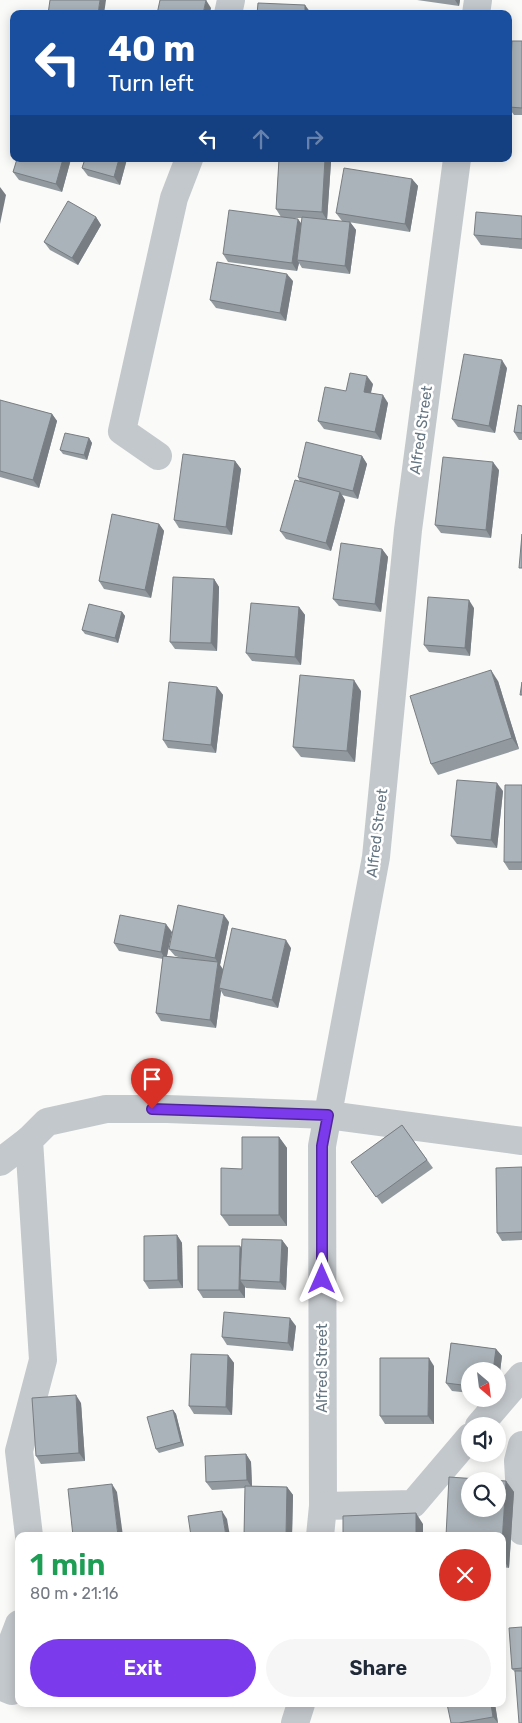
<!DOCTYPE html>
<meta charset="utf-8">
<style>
body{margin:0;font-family:Rubik,sans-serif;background:#f6f6f7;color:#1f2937;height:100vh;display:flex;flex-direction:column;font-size:19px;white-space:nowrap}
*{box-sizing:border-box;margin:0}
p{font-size:16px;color:#747a83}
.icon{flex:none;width:28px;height:28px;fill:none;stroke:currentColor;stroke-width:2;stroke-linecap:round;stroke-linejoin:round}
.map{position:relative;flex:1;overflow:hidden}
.drawer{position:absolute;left:15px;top:1532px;width:491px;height:175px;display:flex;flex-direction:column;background:#fff;border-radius:10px;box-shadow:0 2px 12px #0003}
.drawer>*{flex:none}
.guide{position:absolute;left:10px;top:10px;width:502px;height:152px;border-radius:10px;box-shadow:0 2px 12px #0003;background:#1a4fa0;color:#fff;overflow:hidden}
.needle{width:32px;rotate:152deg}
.fabs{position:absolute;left:461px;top:1362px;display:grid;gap:10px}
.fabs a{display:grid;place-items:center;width:45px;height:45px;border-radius:50%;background:#fff;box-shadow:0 2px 12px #0003;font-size:25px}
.pin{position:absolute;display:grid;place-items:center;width:42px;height:42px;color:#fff;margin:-51px -21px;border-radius:50% 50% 50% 0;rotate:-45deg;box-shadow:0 0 5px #0007}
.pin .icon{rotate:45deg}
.me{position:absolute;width:55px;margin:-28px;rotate:0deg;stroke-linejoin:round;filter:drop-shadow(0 0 4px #0008)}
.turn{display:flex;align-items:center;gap:18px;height:105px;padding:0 15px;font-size:22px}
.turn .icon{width:65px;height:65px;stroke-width:2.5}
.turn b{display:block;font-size:35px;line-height:42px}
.lanes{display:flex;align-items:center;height:48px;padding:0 15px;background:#0003;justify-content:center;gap:25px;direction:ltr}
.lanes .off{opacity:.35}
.round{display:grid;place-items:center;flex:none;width:52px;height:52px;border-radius:26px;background:#f6f6f7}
.headline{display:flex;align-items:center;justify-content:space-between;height:85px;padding:0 15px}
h1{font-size:30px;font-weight:600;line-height:38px;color:#1e9e55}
.action{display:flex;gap:10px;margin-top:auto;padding:10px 15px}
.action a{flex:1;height:58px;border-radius:30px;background:#7c3aed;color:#fff;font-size:20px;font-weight:600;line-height:58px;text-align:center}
.action a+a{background:#f6f6f7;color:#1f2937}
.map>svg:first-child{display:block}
</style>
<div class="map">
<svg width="522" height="1723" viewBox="0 0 522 1723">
<rect width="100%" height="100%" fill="#fafaf8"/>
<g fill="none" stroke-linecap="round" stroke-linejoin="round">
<g stroke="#c3c8cc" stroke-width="28">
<polyline points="228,14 231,0"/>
<polyline points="476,14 478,0"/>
<polyline points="158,456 122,431 174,198 189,159"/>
<polyline points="0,1162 29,1140"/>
<polyline points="479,1426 522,1376"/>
<polyline points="522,1445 518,1461 522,1531"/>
<polyline points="323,1506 322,1146 376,857 408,530 457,159"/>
<polyline points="29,1536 19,1451 43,1360 29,1140 47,1122 106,1109 167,1109 328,1115 522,1141"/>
<polyline points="320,1536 323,1506 413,1504 470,1437"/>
<polyline points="0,1686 12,1691 11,1645 19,1624"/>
<polyline points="295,1723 301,1704"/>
</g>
</g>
<g fill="#929a9f" fill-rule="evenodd">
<polygon points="417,0 460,0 459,6"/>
<polygon points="522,41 522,115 514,115 509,108"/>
<polygon points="17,159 71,159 62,192 19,180 13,172"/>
<polygon points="85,159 127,159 120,185 88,176 82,168"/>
<path d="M279,159H329L331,162L327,220L350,222L356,230L350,274L302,268L299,263L297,271L228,262L223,254L281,217L276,209ZM287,218H302V224Z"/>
<polygon points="412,179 418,186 410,232 342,221 336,213"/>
<polygon points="522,216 522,249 481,245 474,235"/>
<polygon points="96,217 101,225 78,265 50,250 44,242"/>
<polygon points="293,281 286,321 216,308 210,300"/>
<polygon points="507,368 495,433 458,427 452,419"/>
<polygon points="373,384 371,393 388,403 381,440 324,429 318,421"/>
<polygon points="0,401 52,414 57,421 39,488 0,477"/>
<polygon points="522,406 522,440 519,440 514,432"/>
<polygon points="89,438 92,443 87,460 63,454 60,450"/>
<polygon points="362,456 367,464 358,499 342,495 345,500 331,551 286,539 280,531 300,482 298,477"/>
<polygon points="235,461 241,469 232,535 179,528 174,520"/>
<polygon points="499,470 491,538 441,533 435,525"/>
<polygon points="159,524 164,531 151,598 104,589 99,581"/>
<polygon points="382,549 388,557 381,612 339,606 333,599"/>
<polygon points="214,579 219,587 217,651 175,649 170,642"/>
<polygon points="299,607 305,615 301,665 252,661 246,653"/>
<polygon points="474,608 470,656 429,652 424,645"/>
<polygon points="122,612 125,616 118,643 85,634 82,630"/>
<polygon points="498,681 519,749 438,775 431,764"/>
<polygon points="217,687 223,695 216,753 168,748 163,740"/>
<polygon points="361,691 355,762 301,757 293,747"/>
<polygon points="522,785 522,870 509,870 504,862"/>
<polygon points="503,791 497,848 457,844 451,836"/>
<polygon points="229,922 220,965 223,969 291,948 278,1008 224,996 221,991 216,1028 161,1021 156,1013 163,959 119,951 114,943 172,932 167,956 182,958 175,956 169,949"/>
<polygon points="402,1125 433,1168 382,1204 351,1162"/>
<polygon points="279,1137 287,1148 287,1226 229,1226 221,1215"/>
<polygon points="522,1167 522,1240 502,1241 497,1233"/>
<polygon points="177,1235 182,1243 183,1288 149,1289 144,1281"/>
<polygon points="282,1240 288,1248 286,1290 246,1288 245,1287 245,1298 203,1298 198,1290 242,1249"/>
<polygon points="296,1326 293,1351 227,1345 222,1337"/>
<polygon points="451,1343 496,1349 502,1356 498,1387 498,1371 470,1371 470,1393 452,1391 446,1383"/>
<polygon points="228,1355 234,1363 232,1415 194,1414 189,1406"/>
<polygon points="434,1366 434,1424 385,1424 380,1416"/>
<polygon points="81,1403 85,1461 41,1464 36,1456"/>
<polygon points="173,1410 176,1414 184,1446 159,1453 156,1449"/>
<polygon points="246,1454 251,1462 252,1486 287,1487 293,1495 292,1536 244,1536 245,1488 212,1490 206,1482"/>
<polygon points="506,1481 514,1492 509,1568 502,1567 502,1536"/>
<polygon points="522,1627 522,1723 516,1673 512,1669"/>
<polygon points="495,1704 498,1723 451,1723"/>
</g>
<g fill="#777d82">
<polygon points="100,0 106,0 104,14 98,14"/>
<polygon points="206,0 211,8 210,14 203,14"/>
<polygon points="455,0 460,0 459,6"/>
<polygon points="305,5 311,13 311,14 305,14"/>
<polygon points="63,159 71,159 62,192 56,184"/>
<polygon points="119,159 127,159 120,185 114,177"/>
<polygon points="325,159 329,159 331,162 327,220 322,212"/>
<polygon points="412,179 418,186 410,232 405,224"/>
<polygon points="0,187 6,195 0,224"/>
<polygon points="96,217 101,225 78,265 72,258"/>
<polygon points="298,219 304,227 297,260 299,263 297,271 292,263"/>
<polygon points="350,222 356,230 350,274 345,266"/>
<polygon points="287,274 293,281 286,321 280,313"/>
<polygon points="502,360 507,368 495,433 489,426"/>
<polygon points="367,376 373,384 369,399 364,392"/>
<polygon points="383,395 388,403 381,440 375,432"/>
<polygon points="52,414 57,421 39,488 33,480"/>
<polygon points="89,438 92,443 87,460 84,455"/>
<polygon points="362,456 367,464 358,499 353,491"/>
<polygon points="235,461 241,469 232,535 226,527"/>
<polygon points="493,462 499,470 491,538 486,530"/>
<polygon points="340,492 345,500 331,551 326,543"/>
<polygon points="159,524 164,531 151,598 145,590"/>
<polygon points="382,549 388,557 381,612 375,604"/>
<polygon points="214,579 219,587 217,651 211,643"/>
<polygon points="469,600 474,608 470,656 465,648"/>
<polygon points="299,607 305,615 301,665 295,657"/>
<polygon points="122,612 125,616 118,643 115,638"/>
<polygon points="491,670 498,681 519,749 512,738"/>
<polygon points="354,680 361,691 355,762 347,751"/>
<polygon points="217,687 223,695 216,753 211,745"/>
<polygon points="497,783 503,791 497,848 491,840"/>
<polygon points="224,915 229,922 220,965 223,970 219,988 221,991 216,1028 210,1020 218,963 215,958"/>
<polygon points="166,924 172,932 166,960 161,952"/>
<polygon points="286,940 291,948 278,1008 272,1000"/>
<polygon points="279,1137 287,1148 287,1226 279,1215"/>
<polygon points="177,1235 182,1243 183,1288 178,1280"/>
<polygon points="282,1240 288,1248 286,1290 280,1282"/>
<polygon points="240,1246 245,1254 240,1280 245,1287 245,1298 239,1290"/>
<polygon points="290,1318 296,1326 293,1351 288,1343"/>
<polygon points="496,1349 502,1356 498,1387 498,1371 493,1371"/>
<polygon points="228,1355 234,1363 232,1415 226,1407"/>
<polygon points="429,1358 434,1366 434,1424 428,1416"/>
<polygon points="76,1395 81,1403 85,1461 79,1453"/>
<polygon points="173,1410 176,1414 184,1446 181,1442"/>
<polygon points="246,1454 251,1462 252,1488 247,1480"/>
<polygon points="506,1481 514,1492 509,1568 502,1558 502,1543"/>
<polygon points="112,1484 117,1492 123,1536 118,1536"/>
<polygon points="287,1487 293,1495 292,1536 286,1536"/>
<polygon points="222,1511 227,1519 230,1536 226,1536"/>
<polygon points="416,1513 423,1524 423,1536 416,1536"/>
<polygon points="491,1704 495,1704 498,1723 493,1717"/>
</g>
<g fill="#aab3b9" stroke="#777d82" fill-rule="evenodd">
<polygon points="50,0 100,0 98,14 48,14"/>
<polygon points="160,0 206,0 203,14 157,14"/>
<polygon points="258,3 305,5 305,14 257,14"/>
<polygon points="512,41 522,41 522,108 509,107"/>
<polygon points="17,159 63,159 56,184 13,172"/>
<polygon points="85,159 119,159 114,177 82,168"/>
<polygon points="279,159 325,159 322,212 276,209"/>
<polygon points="344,168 412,179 405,224 336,213"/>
<polygon points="68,201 96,217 72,258 44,242"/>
<polygon points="229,210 298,219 292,263 223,254"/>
<polygon points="476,212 522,216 522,239 474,235"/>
<polygon points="302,217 350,222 345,266 297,260"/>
<polygon points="217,262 287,274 280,313 210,300"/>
<polygon points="464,354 502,360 489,426 452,419"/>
<polygon points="350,373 367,376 364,392 383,395 375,432 318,421 325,387 346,391"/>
<polygon points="0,400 52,414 33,480 0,471"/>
<polygon points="518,405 522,406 522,433 514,432"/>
<polygon points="65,433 89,438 84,455 60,450"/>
<polygon points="306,442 362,456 353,491 298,477"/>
<polygon points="183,454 235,461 226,527 174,520"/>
<polygon points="443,457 493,462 486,530 435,525"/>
<polygon points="295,480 340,492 326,543 280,531"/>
<polygon points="112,514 159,524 145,590 99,581"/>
<polygon points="522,534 522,568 519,568"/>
<polygon points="341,543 382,549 375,604 333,599"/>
<polygon points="173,577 214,579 211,643 170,642"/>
<polygon points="428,597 469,600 465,648 424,645"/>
<polygon points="251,603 299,607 295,657 246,653"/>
<polygon points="89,604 122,612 115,638 82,630"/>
<polygon points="491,670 512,738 431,764 410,696"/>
<polygon points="300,675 354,680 347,751 293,747"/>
<polygon points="169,682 217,687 211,745 163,740"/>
<polygon points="522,682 522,695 520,695"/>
<polygon points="457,780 497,783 491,840 451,836"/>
<polygon points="505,785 522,785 522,862 504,862"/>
<polygon points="178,905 224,915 215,958 169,949"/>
<polygon points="120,915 166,924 161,952 114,943"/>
<polygon points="232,928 286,940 272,1000 219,988"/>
<polygon points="163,956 218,962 210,1020 156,1013"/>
<polygon points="402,1125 427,1160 376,1197 351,1162"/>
<polygon points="242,1137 279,1137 279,1215 221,1215 221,1168 242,1169"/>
<polygon points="522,1167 522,1232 497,1233 496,1168"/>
<polygon points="177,1235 178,1280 144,1281 144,1236"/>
<polygon points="242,1239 282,1240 280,1282 240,1280"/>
<polygon points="198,1246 240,1246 239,1290 198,1290"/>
<polygon points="224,1312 290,1318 288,1343 222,1337"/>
<polygon points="451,1343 496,1349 493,1371 470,1371 470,1386 446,1383"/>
<polygon points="191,1354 228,1355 226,1407 189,1406"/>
<polygon points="380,1358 429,1358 428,1416 380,1416"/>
<polygon points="76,1395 79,1453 36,1456 32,1398"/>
<polygon points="173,1410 181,1442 156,1449 147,1417"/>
<polygon points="246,1454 247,1480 206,1482 205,1456"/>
<path d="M449,1477L506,1481L502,1543V1536H446ZM470,1481H498V1509H470Z"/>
<polygon points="112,1484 118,1536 73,1536 68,1489"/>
<polygon points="245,1486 287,1487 286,1536 244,1536"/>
<polygon points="222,1511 226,1536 191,1536 188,1516"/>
<polygon points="416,1513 416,1536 343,1536 343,1516"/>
<polygon points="522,1627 522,1668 512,1669 509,1628"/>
<polygon points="515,1671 522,1671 522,1723 519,1723"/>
<polygon points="447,1704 491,1704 493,1717 459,1723 451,1723"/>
</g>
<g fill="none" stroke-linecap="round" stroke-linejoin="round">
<defs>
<polyline id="route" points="152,1109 328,1115 322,1146 322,1279"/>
</defs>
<use href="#route" stroke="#51269a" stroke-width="12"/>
<use href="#route" stroke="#7c3aed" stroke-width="9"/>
</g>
<g text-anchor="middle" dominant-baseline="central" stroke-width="5" stroke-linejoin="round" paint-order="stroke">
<g font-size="15" fill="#657683" stroke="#fff">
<text transform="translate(421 430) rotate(-82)">Alfred Street</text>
<text transform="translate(377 833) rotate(-83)">Alfred Street</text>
<text transform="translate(322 1368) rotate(-90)">Alfred Street</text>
</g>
</g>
</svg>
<div class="fabs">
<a><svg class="needle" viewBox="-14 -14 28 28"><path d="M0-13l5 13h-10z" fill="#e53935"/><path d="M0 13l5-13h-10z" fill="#747a83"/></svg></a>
<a><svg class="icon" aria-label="sound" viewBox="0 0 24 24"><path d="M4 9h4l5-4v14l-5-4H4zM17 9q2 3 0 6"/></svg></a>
<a><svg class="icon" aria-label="search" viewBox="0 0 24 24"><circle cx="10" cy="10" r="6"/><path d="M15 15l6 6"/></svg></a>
</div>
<div class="pin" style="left:152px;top:1109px;background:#d93025"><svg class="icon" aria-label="arrive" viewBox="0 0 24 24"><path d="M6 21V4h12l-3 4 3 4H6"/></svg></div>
<svg class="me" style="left:322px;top:1279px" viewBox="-20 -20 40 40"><path d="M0-17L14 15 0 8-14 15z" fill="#7c3aed" stroke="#fff" stroke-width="4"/></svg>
<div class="guide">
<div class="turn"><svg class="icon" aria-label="left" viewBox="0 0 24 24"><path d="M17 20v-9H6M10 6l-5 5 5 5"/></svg><div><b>40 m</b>Turn left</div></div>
<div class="lanes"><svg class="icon" aria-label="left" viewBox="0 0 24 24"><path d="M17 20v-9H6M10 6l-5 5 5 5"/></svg><svg class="icon off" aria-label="ahead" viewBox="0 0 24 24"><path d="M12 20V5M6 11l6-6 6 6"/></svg><svg class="icon off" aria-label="right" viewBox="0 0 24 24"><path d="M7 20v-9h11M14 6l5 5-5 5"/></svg></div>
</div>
<section class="drawer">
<div class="headline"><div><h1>1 min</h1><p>80 m · 21:16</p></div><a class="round" style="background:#d93025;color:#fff"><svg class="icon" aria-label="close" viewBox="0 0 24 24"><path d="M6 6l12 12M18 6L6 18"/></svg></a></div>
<div class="action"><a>Exit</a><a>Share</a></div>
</section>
</div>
